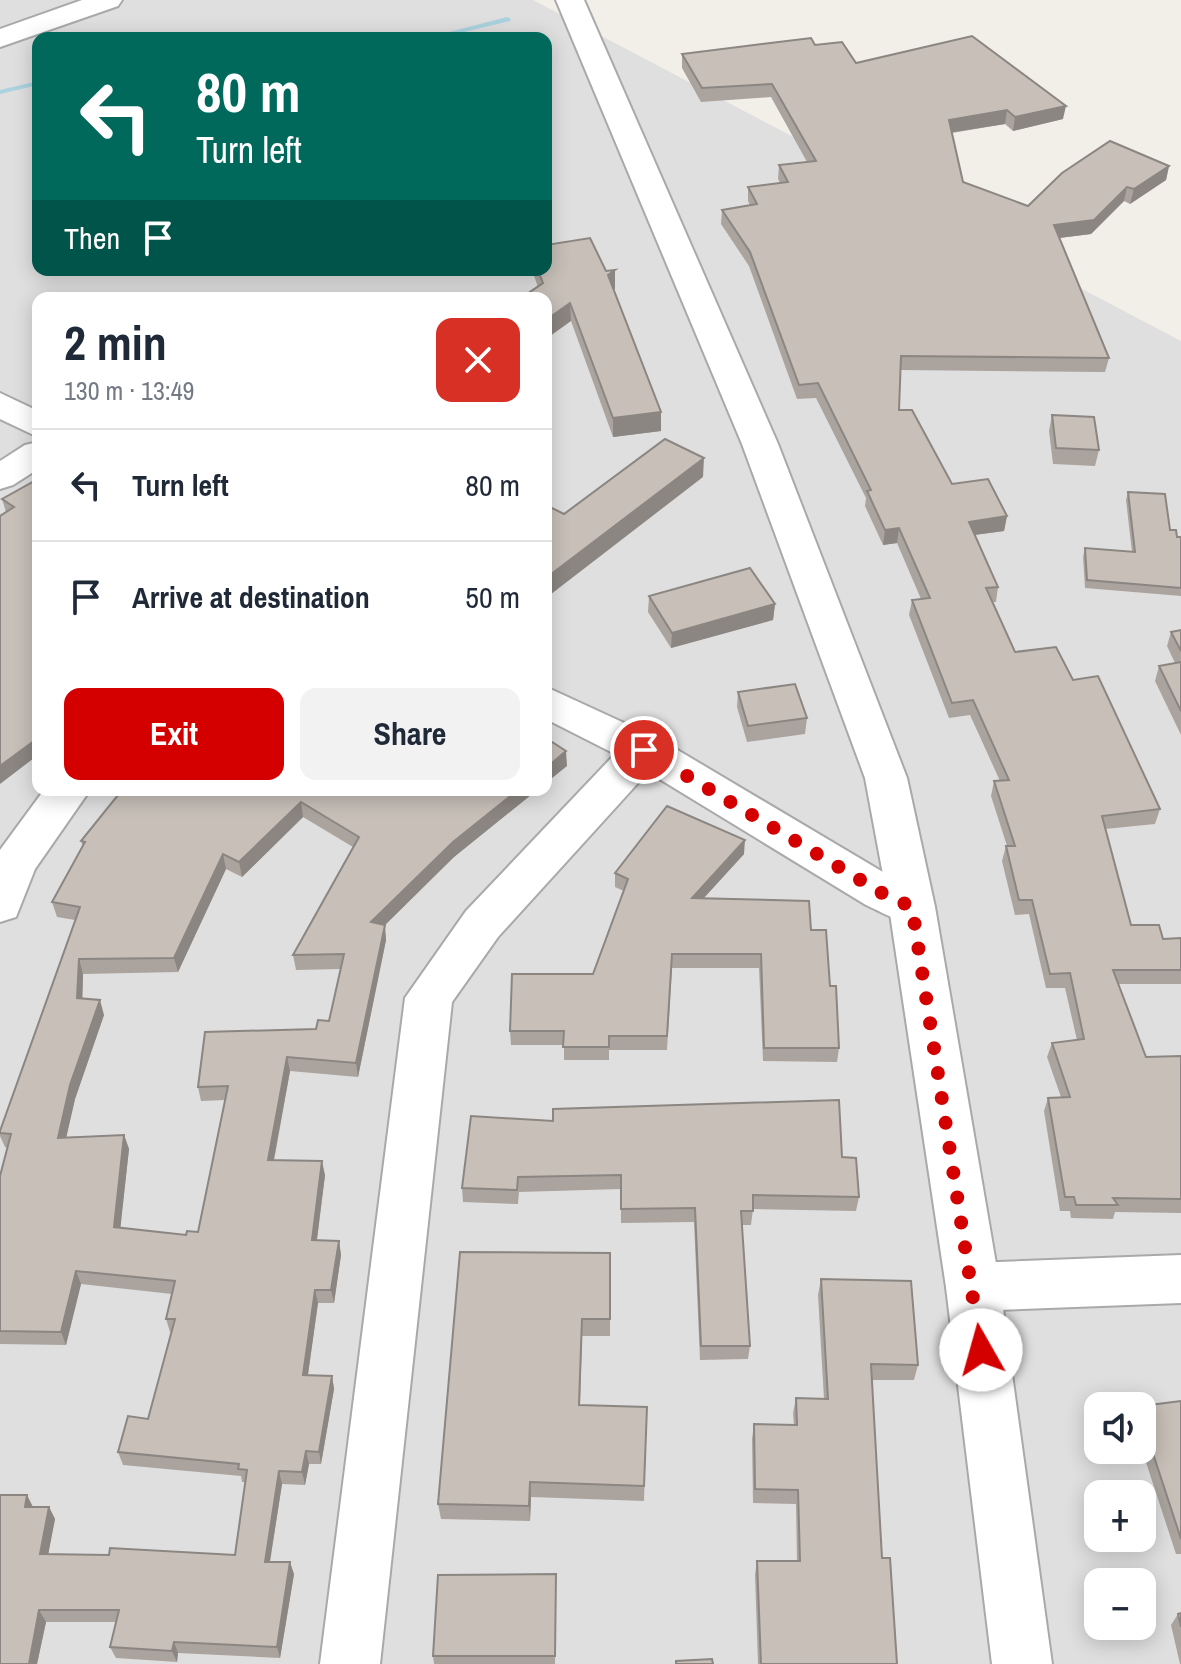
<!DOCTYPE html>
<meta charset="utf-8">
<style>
body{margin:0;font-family:"Archivo Narrow",sans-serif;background:#f2f2f3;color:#1f2937;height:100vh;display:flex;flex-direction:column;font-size:30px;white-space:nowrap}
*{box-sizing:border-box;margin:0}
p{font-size:26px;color:#747a83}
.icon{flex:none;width:44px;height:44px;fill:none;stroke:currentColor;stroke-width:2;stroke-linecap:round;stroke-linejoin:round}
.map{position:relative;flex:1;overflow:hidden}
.details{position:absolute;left:32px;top:292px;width:520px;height:504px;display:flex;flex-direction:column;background:#fff;border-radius:16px;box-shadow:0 4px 20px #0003}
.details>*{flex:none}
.guide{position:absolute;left:32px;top:32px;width:520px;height:244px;border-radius:16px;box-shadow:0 4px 20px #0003;background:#00695c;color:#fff;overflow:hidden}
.fabs{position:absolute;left:1084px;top:1392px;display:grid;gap:16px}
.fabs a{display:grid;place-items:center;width:72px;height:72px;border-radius:16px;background:#fff;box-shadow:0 4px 20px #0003;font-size:40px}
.pin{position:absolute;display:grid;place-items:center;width:68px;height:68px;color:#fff;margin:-34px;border:4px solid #fff;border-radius:50%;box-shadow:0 2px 8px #0007}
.me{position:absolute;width:88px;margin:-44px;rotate:353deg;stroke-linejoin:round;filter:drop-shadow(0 0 6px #0008)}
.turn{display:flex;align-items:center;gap:28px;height:168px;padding:0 32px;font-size:36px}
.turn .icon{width:104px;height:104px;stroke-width:2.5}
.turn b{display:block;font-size:56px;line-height:68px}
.then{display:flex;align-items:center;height:76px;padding:0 32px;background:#0003;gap:16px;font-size:30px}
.round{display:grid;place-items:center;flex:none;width:84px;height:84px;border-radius:16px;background:#f2f2f3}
.overview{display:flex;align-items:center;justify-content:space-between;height:136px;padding:0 32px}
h1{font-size:48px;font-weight:700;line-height:60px}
.action{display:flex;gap:16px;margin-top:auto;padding:16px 32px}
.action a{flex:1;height:92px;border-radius:16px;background:#d40000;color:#fff;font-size:32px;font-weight:700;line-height:92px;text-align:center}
.action a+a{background:#f2f2f3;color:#1f2937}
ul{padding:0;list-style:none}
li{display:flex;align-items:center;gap:24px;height:112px;padding:0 32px;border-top:2px solid #e0e1e3}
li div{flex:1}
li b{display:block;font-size:30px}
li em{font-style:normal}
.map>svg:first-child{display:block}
</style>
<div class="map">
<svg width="1181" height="1664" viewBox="0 0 1181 1664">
<rect width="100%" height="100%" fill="#f2efe9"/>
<path fill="#e0dfdf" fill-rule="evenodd" d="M0,0H533L1181,341V1664H0ZM38,38H546V270H38ZM38,298H546V790H38ZM1098,1406H1142V1450H1098ZM1098,1494H1142V1538H1098ZM1098,1582H1142V1626H1098Z"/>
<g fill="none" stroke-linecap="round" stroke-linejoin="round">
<g fill="#aad3df" fill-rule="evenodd">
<polygon points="507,17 511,19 510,21 439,38 426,38"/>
<polygon points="38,81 38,85 0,94 0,90"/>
</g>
<defs>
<g id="minor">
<polygon points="82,0 122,0 118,6 0,47 0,29"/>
<polygon points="0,393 38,411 38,437 0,419"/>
<polygon points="38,442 38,469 13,485 0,489 0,461 25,445"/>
<path d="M546,687L659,739L898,881L928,895L935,907L928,919C904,927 888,915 866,905L648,772L498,937L452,1002L380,1664H320L405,998L466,911L615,754L546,719Z"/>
<polygon points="44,790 90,790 35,869 16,917 0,922 0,850"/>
<polygon points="1181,1255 1181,1303 973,1311 954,1304 946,1287 954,1270 973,1263"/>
</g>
<polygon id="tertiary" points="556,0 584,0 778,444 907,778 935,907 1000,1287 1052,1664 992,1664 946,1287 889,907 865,778 742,444"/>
</defs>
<use href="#minor" stroke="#a9a9a9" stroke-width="4"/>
<use href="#tertiary" stroke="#a9a9a9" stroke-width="4"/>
<use href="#minor" fill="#fff" fill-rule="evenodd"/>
<use href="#tertiary" fill="#fff" fill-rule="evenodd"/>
</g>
<g fill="#aba49e" fill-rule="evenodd">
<polygon points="815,45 856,63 1063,119 1013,131 1005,124 952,133 963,182 1028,206 1169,166 1166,180 1130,204 1124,201 1091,234 1059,238 1109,358 1105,372 900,370 899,410 952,484 1007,516 1004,531 975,535 998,587 996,602 993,602 1015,652 1073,680 1160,809 1155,824 1105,829 1131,925 1163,939 1181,938 1181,984 1118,984 1146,1057 1181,1056 1181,1213 1115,1212 1113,1219 1071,1218 1070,1211 1060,1211 1044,1111 1048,1098 1061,1097 1047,1057 1052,1043 1077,1040 1065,988 1046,988 1029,914 1015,915 1002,861 1006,846 1007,846 991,796 994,781 1000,781 970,715 949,718 909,615 912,600 921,599 897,543 883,545 865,506 866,498 816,398 797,399 749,266 721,224 722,210 750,205 748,201 748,187 780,183 778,179 779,165 807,162 771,97 701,102 682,68 682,54"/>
<polygon points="532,270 606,271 615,270 614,290 661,431 613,437 571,321 538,287"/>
<polygon points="1052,415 1099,450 1095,466 1053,464 1049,431"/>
<polygon points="38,479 0,784 6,512 2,499"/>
<polygon points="1128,492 1177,537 1181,537 1181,596 1085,588 1083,557 1085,548 1132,552 1126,500"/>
<polygon points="649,596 775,604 773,620 671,648 648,612"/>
<polygon points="1181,630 1181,735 1155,681 1159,666 1175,663 1167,646 1171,632"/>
<polygon points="738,692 807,718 805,734 747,742 737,707"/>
<path d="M122,790H537L454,857L384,925L386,940L358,1077L290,1071L274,1161L325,1175L317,1240L339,1241L341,1255L334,1303H318L308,1375L332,1376L334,1389L321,1464H309L305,1485L282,1484L270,1562L294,1574L280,1658L178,1653L177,1662L116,1658L110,1647L116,1622H46L37,1664H0L33,1507H49L55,1519L48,1554L235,1555L245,1482H242L241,1476L123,1465L118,1452L148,1419L172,1332H170L166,1319L172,1294L81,1284L66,1345L0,1344V1176L7,1148L5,1147L0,1136V1131L75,920L57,917L52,902L83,847L81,841ZM303,817L353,847L293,955L296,970L341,969L329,1021L316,1029L198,1087L201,1101L225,1100L198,1232L186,1235L120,1228L129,1149L124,1135L66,1137L75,1099L104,1015L82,998L83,974L178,972L226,869L242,877Z"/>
<polygon points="744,854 703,899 811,930 830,986 839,1048 837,1062 763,1061 759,968 672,968 667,1050 609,1050 609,1060 564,1060 564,1045 511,1045 510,1031 593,974 624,891 615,887 615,873"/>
<polygon points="471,1116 842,1157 859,1197 856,1211 753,1209 751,1225 742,1225 750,1346 748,1359 700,1360 694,1222 621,1223 621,1189 519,1192 518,1204 463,1202 462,1188"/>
<polygon points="610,1253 610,1336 582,1336 580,1405 647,1407 644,1501 531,1497 530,1521 441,1519 438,1504"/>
<polygon points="821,1279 918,1365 914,1380 872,1380 882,1558 897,1664 758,1664 755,1575 757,1561 797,1561 796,1504 753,1503 752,1439 754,1424 794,1425 793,1413 796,1398 824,1399 818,1295"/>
<polygon points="1181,1401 1181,1554 1176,1554 1142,1450 1142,1406"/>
<polygon points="556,1574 555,1664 434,1664 433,1656"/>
<polygon points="1181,1613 1181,1664 1180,1664 1171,1625 1178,1614"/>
</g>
<g fill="#8b8681">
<polygon points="1066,106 1063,119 1013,131 1015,117"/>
<polygon points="1007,110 1005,124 947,133 949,120"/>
<polygon points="1169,166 1166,180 1130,204 1134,189"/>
<polygon points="1127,187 1124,201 1091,234 1051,239 1054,225"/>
<polygon points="615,270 615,289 608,294 608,275"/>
<polygon points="570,303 571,321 546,339 546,320"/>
<polygon points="661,412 661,431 613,437 613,418"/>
<polygon points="704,458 703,477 546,598 546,578"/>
<polygon points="1007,516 1004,531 966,536 969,522"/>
<polygon points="899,528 897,543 883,545 885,530"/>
<polygon points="775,604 773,620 671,648 672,633"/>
<polygon points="38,738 38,755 0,784 0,766"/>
<polygon points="566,751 567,766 546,783 546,768"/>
<polygon points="518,790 537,790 454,857 373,937 371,922 453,842"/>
<polygon points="301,802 303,817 242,877 239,862"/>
<polygon points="745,840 744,854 691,912 692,898"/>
<polygon points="223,854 226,869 178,972 174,958"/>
<polygon points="385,925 386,940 358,1077 356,1063"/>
<polygon points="79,959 83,974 82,1013 77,998"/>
<polygon points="100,1000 104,1015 75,1099 63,1152 58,1138 70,1085"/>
<polygon points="287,1057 290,1071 271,1174 268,1160"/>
<polygon points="124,1135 129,1149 119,1241 114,1227"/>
<polygon points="322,1161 325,1175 315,1254 312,1240"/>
<polygon points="339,1241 341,1255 334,1303 331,1290"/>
<polygon points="76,1271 81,1284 66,1345 61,1332"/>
<polygon points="315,1290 318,1303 306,1388 303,1375"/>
<polygon points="332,1376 334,1389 321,1464 319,1452"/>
<polygon points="306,1451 309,1464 305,1485 302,1472"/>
<polygon points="279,1471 282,1484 268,1573 265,1562"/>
<polygon points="530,1482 531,1497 530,1521 529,1506"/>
<polygon points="27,1495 33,1507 25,1507"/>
<polygon points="49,1507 55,1519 46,1566 40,1554"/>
<polygon points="290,1562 294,1574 280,1658 277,1647"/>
<polygon points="39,1610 46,1622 37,1664 29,1664"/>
<polygon points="174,1642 178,1653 177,1662 172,1651"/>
</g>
<g fill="#c7bfb8" stroke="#8b8681" stroke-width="2" fill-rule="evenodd">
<polygon points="972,36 1066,106 1015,117 1007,110 949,120 963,182 1028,206 1062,173 1110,141 1169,166 1134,189 1127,187 1094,220 1054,225 1109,358 901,356 899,410 912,410 952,484 988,479 1007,516 969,522 998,587 986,588 1015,652 1056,647 1073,680 1098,676 1160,809 1102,816 1131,925 1159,925 1163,939 1181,938 1181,970 1113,970 1146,1057 1181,1056 1181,1199 1113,1198 1118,1205 1076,1205 1074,1197 1065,1197 1048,1098 1070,1097 1052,1043 1084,1039 1070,973 1050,974 1032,900 1019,900 1006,846 1015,846 994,781 1009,780 973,700 952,703 912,600 930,598 899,528 885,530 867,491 871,490 818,383 799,385 750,252 722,210 757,204 748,187 788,182 779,165 816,161 772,84 702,88 682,54 811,38 815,45 842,42 856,63"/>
<polygon points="590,238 606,271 615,270 608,275 661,412 613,418 570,303 546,320 546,298 521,298 543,283 538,270 546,270 546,245"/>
<polygon points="1052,415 1094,417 1099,450 1056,448"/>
<polygon points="665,439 704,458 546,578 546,505 564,514"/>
<polygon points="38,479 38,738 0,766 0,516 14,507 2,499"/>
<polygon points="1128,492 1165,494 1170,530 1176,530 1177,537 1181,537 1181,588 1087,580 1085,548 1135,552"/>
<polygon points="750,568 775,604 672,633 649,596"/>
<polygon points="1181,630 1181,651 1171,632"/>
<polygon points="1181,662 1181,711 1159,666"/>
<polygon points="795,684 807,718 748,726 738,692"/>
<polygon points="546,738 566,751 546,768"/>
<path d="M122,790H518L453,842L371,922L385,925L356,1063L287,1057L268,1160L322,1161L312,1240L339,1241L331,1290H315L303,1375L332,1376L319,1452L306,1451L302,1472L279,1471L265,1562H290L277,1647L174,1642L172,1651L110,1647L119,1610H39L29,1664H0V1495H27L25,1507H49L40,1554L109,1555L110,1548L235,1555L247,1470L238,1469L239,1464L118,1452L128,1416L148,1419L175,1319H166L175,1281L76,1271L61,1332L0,1331V1176L11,1134L0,1133V1131L80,907L52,902L85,842L81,841ZM301,802L359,837L293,955L344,954L329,1021L318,1020L316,1029L205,1032L198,1087L228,1086L198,1232L187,1231L186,1235L114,1227L124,1135L58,1138L70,1085L100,1000L77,998L79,959L174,958L223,854L239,862Z"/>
<polygon points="667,806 745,840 692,898 809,901 811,930 826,930 830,986 836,986 839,1048 764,1048 761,954 672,954 667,1036 609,1036 609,1047 563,1047 564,1031 510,1031 512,974 593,974 628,879 615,873"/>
<polygon points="839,1100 842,1157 856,1158 859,1197 753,1195 753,1211 741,1211 750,1346 701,1346 695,1208 621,1209 621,1175 518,1177 517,1190 462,1188 471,1116 553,1121 553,1109"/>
<polygon points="460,1252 610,1253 610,1319 582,1319 579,1405 647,1407 644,1486 530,1482 529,1506 438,1504"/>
<polygon points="821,1279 911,1281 918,1365 871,1364 882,1558 890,1558 897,1664 761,1664 757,1561 800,1561 798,1490 755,1489 754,1424 797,1425 796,1398 828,1399"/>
<polygon points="1181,1401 1181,1539 1142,1420 1142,1406"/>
<polygon points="556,1574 555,1656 433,1656 438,1575"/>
<polygon points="1181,1613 1181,1627 1178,1614"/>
<polygon points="712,1659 713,1664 676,1664 676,1661"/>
</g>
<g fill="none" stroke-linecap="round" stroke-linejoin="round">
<polyline stroke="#d40000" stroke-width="14" stroke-dasharray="0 25.2" points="644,750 882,893 912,907 981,1350"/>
</g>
</svg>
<div class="fabs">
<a><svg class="icon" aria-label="sound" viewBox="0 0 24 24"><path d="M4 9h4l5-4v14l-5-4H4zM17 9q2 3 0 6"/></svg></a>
<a>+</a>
<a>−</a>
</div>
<div class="pin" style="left:644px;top:750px;background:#d93025"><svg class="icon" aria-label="arrive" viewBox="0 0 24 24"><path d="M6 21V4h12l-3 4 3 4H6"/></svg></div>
<svg class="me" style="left:981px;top:1350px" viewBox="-20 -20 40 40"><circle r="19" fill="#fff"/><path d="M0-13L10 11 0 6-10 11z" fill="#d40000"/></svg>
<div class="guide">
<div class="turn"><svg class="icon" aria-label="left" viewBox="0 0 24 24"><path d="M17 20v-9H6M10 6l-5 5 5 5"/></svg><div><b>80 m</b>Turn left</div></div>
<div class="then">Then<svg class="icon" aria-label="arrive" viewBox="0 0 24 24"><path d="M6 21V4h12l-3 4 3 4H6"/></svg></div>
</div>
<section class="details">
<div class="overview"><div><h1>2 min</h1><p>130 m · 13:49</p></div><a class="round" style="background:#d93025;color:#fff"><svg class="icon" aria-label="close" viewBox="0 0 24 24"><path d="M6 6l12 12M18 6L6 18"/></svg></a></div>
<ul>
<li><svg class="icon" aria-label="left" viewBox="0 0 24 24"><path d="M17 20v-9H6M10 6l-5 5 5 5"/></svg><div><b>Turn left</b></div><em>80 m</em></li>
<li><svg class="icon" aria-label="arrive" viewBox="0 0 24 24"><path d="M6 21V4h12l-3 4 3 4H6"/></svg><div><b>Arrive at destination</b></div><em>50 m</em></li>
</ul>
<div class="action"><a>Exit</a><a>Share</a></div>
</section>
</div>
